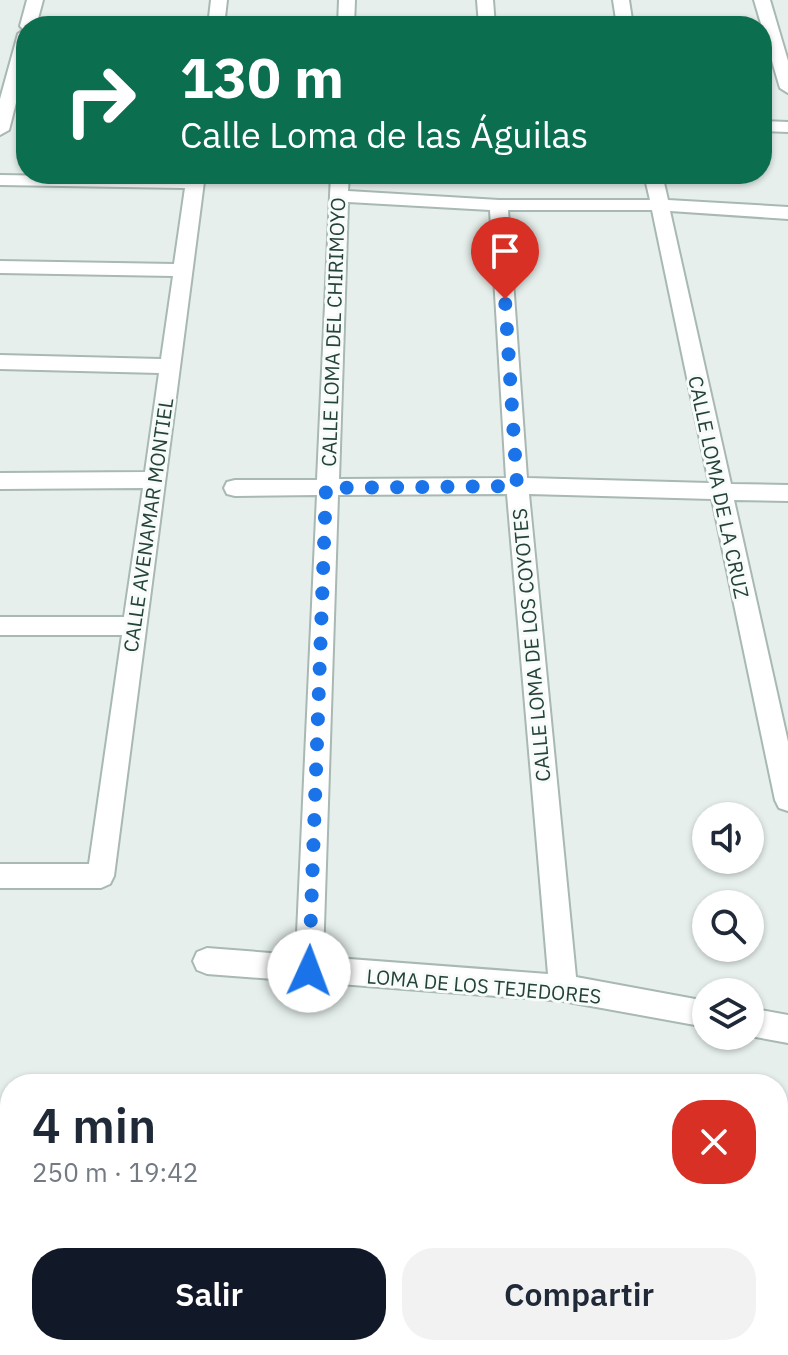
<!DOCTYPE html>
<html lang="es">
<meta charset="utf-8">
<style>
body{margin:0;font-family:"IBM Plex Sans",sans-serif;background:#f2f2f3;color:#1f2937;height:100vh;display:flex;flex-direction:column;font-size:30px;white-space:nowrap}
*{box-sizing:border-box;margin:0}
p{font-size:26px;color:#747a83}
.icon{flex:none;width:44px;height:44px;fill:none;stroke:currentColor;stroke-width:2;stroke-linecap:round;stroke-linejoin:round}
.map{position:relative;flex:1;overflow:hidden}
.details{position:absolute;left:0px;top:1074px;width:788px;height:282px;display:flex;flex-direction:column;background:#fff;border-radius:32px 32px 0 0;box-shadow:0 2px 6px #0004}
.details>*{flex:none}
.hud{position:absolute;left:16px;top:16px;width:756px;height:168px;border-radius:32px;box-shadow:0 2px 6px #0004;background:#0b6e4f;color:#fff;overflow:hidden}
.controls{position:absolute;left:692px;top:802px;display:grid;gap:16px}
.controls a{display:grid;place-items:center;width:72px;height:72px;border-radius:50%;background:#fff;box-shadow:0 2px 6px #0004;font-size:40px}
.pin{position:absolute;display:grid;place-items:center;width:68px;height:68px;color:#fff;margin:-82px -34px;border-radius:50% 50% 50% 0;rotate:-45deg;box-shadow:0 0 8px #0007}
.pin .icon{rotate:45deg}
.me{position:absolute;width:88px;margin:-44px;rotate:2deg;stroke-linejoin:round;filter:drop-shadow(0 0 6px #0008)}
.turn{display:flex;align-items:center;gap:28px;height:168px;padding:0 32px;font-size:36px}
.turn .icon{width:104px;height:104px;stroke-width:2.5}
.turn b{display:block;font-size:56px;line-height:68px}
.round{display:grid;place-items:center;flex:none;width:84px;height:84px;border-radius:32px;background:#f2f2f3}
.headline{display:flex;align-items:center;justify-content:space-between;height:136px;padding:0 32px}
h1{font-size:48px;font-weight:600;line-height:60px}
.primary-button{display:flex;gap:16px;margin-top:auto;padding:16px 32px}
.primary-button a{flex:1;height:92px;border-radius:32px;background:#111827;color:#fff;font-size:32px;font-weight:600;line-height:92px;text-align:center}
.primary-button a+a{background:#f2f2f3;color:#1f2937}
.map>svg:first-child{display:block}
</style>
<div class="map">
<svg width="788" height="1355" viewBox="0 0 788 1355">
<rect width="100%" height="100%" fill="#e6efeb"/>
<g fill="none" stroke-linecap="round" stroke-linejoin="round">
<defs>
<g id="minor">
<polygon points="27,0 43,0 36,26 26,26 26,64 9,130 0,135 0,99 18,34 24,30 20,26"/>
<polygon points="211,0 227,0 224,26 208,26"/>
<polygon points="339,0 355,0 354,26 338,26"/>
<polygon points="477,0 493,0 495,26 479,26"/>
<polygon points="613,0 629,0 633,26 617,26"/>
<polygon points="754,0 770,0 788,61 788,93 780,88"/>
<polygon points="762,121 788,122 788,132 762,131"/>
<polygon points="187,174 205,174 114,876 110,884 101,888 0,888 0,864 89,864 122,635 0,635 0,617 124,617 143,488 0,489 0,473 145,472 159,373 0,369 0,355 161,359 173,276 0,273 0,261 174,264 185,188 0,185 0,175 187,178"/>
<path d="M331,174H349L348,191L499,200H650L644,174H662L668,200L788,207V219L670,211L731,484L788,485V501L734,500L788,742V811L779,808L775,800L712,499L529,494L576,977L706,1001V1027L563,1001L207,974L197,970L193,961L197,952L207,948L296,955L317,495L235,496L227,494L224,488L227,482L235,480H317ZM348,202L490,210L506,478L339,479ZM508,210H652L709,483L527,478ZM507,494L548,974L323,957L338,495Z"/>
<polygon points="750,1008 788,1015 788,1043 750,1036"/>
<rect x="778" y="1278" width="10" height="32"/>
<polygon points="0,1320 10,1320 10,1346 21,1347 0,1352"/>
</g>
<g id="major">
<polygon points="0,1239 10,1241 10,1273 0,1271"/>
<polygon points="559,1346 650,1346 653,1355 563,1355"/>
</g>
</defs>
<use href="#minor" stroke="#a8b8b2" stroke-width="4"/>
<use href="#major" stroke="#c2cac8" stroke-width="4"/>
<use href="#minor" fill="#fff" fill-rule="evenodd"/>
<use href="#major" fill="#6aa596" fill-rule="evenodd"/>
</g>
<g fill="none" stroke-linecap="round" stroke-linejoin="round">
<polyline stroke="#1a73e8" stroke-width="14" stroke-dasharray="0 25.2" points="309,971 326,488 517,486 505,299"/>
</g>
<g text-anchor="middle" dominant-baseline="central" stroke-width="6" stroke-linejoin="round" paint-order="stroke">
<g font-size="20" fill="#24423a" stroke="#f7fbf9">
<text transform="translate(333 332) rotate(-88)">CALLE LOMA DEL CHIRIMOYO</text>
<text transform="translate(719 487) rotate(78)">CALLE LOMA DE LA CRUZ</text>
<text transform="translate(148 525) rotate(-82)">CALLE AVENAMAR MONTIEL</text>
<text transform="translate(531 645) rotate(-95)">CALLE LOMA DE LOS COYOTES</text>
<text transform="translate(484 986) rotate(5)">LOMA DE LOS TEJEDORES</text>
</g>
</g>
</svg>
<div class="controls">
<a><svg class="icon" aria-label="sound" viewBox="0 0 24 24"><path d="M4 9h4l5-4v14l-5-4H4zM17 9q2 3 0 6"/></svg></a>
<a><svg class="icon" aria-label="search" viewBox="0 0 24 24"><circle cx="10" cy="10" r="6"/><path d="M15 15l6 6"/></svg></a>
<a><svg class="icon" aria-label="layers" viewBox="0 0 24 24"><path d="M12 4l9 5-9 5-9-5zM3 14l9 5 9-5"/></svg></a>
</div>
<div class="pin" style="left:505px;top:299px;background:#d93025"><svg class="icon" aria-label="arrive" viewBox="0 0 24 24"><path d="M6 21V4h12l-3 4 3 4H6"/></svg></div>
<svg class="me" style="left:309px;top:971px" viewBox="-20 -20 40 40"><circle r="19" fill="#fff"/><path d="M0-13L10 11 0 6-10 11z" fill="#1a73e8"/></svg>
<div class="hud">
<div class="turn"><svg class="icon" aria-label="right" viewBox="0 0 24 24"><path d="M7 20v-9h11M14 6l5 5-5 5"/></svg><div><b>130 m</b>Calle Loma de las Águilas</div></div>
</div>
<section class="details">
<div class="headline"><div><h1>4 min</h1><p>250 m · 19:42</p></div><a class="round" style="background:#d93025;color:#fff"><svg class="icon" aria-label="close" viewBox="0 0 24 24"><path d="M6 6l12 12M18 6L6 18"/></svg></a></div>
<div class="primary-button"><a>Salir</a><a>Compartir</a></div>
</section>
</div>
